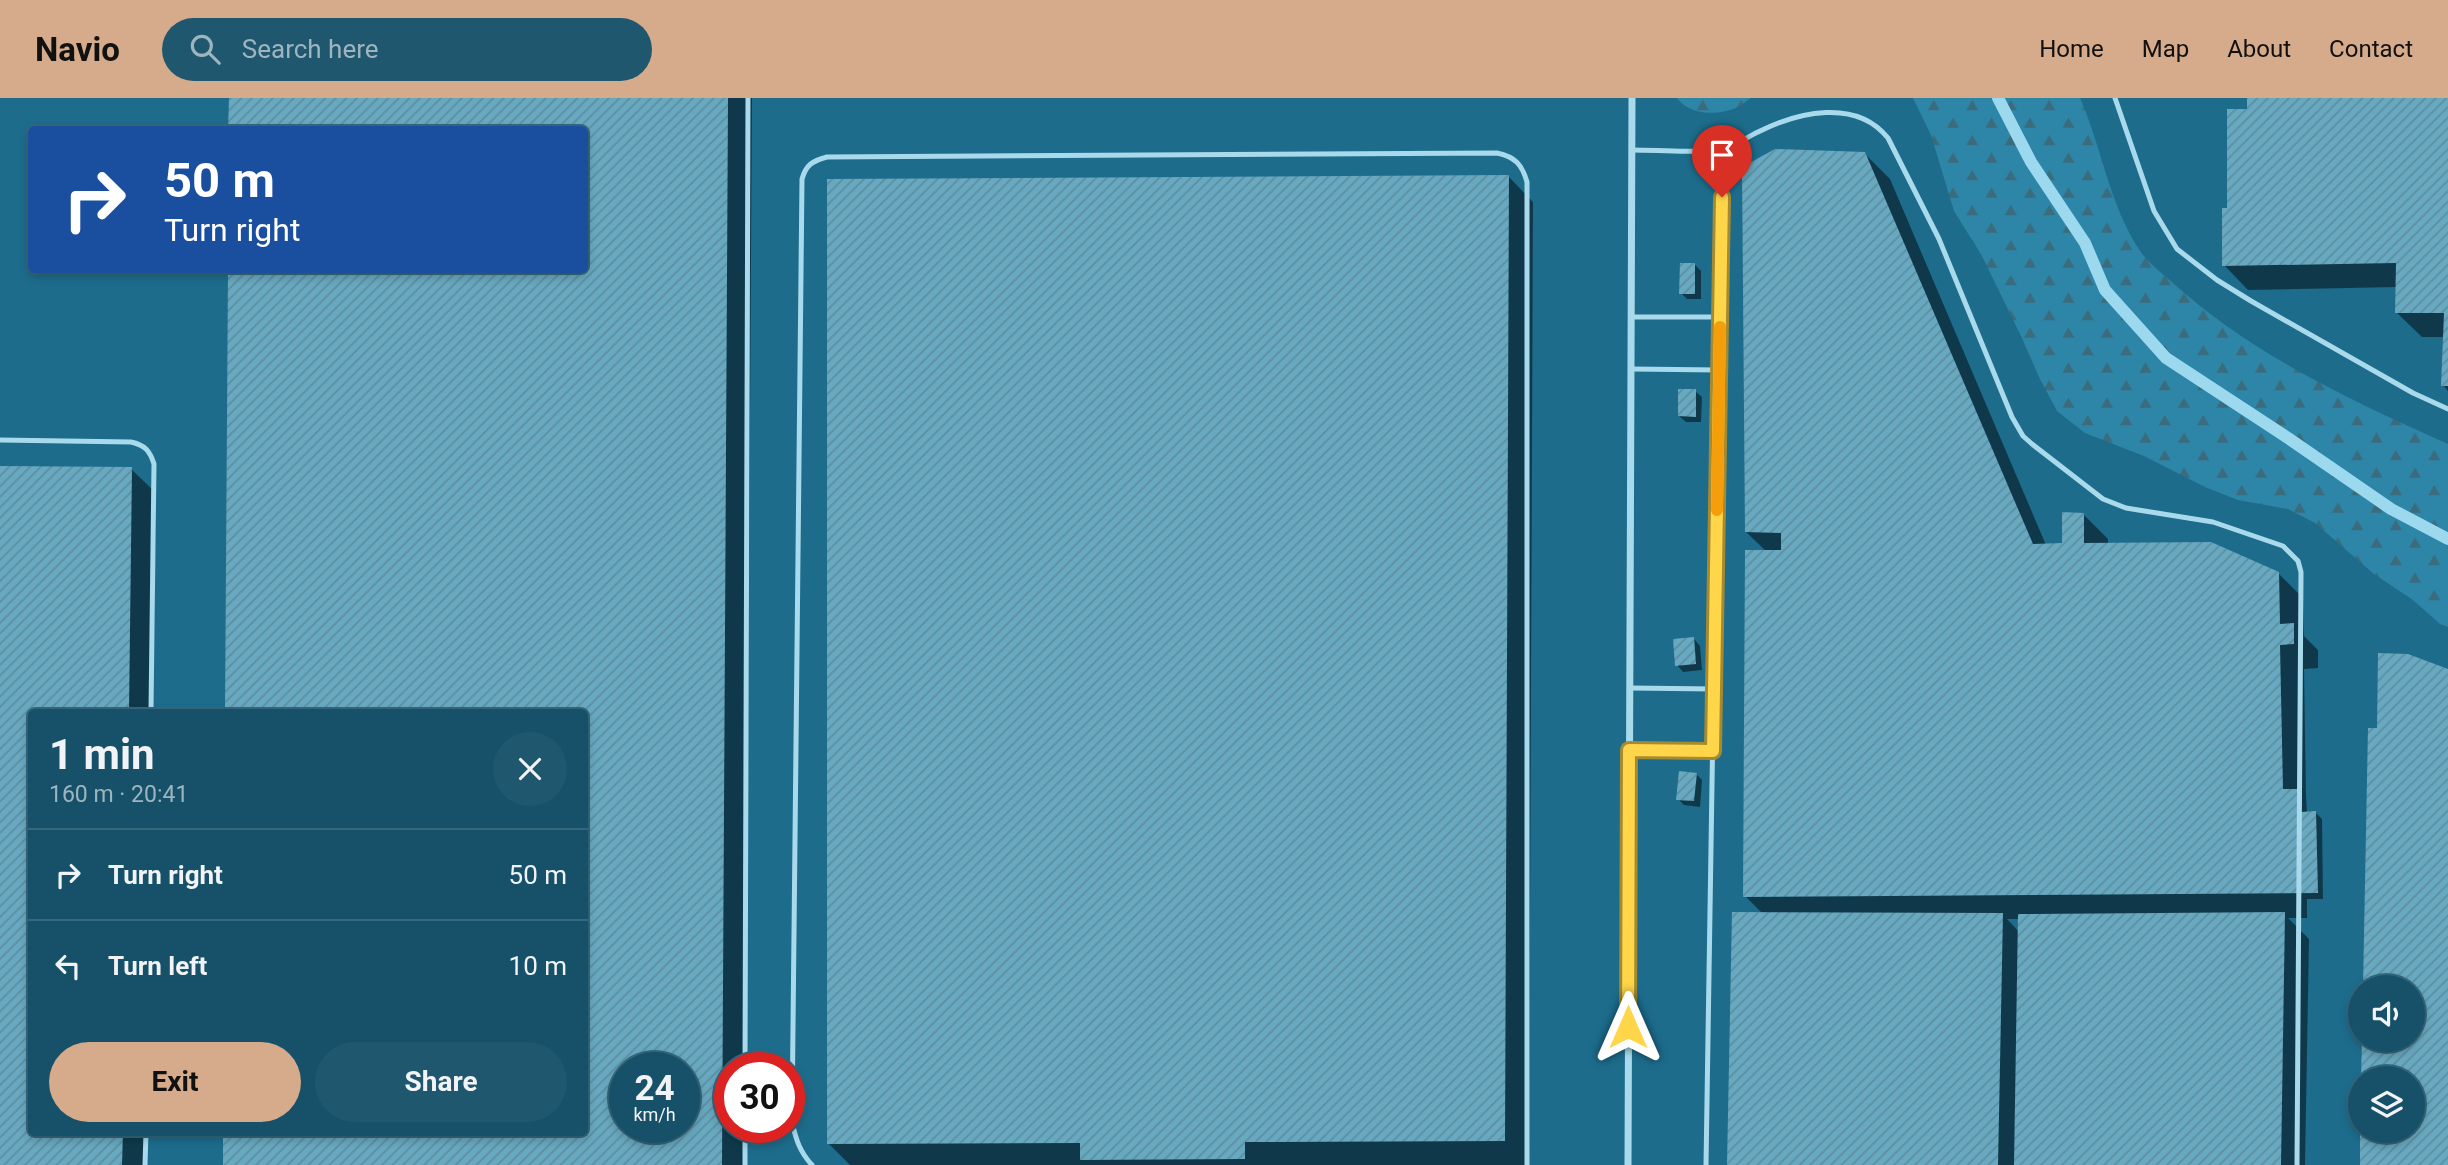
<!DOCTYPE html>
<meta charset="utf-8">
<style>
body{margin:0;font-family:Roboto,sans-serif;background:#1f576f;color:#f1f3f6;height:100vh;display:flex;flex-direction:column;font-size:26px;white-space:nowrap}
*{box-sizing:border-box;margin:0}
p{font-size:23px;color:#9eb5c0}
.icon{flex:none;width:38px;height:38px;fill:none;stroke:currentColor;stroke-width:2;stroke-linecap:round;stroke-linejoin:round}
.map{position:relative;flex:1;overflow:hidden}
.details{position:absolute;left:28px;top:611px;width:560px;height:427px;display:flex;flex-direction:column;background:#165169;border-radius:7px;box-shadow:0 4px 10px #0003,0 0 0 2px #35687d}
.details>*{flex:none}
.hud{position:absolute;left:28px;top:28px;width:560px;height:147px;border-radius:7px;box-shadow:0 4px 10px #0003,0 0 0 2px #35687d;background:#1a4fa0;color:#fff;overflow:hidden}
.fabs{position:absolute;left:2348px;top:877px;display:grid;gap:14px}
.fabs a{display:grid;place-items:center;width:77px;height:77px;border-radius:50%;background:#165169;box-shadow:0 4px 10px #0003,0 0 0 2px #35687d;font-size:35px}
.speed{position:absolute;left:609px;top:954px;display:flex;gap:14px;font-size:35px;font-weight:700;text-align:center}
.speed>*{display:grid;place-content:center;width:91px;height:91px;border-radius:50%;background:#165169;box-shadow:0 4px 10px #0003,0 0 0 2px #35687d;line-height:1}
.speed small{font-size:18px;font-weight:400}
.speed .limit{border:10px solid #d22;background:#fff;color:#111}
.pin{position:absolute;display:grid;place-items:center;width:60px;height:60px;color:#fff;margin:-72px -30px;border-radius:50% 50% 50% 0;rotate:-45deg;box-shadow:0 0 7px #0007}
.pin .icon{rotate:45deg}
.me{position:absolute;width:77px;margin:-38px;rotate:0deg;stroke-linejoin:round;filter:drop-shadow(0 0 5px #0008)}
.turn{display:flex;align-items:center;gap:24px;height:147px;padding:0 21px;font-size:32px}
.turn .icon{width:91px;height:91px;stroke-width:2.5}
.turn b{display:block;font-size:49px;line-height:60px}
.round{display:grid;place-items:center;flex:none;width:74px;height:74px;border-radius:37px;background:#1f576f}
.summary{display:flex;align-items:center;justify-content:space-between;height:119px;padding:0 21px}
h1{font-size:42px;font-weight:700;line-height:52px}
.cta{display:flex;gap:14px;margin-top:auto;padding:14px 21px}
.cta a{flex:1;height:80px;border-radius:42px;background:#d6ab8b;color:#111;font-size:28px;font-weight:700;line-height:80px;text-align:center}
.cta a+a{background:#1f576f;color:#f1f3f6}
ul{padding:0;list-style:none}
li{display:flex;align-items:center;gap:21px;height:91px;padding:0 21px;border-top:2px solid #35687d}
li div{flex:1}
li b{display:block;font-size:26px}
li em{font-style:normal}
header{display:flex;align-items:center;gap:42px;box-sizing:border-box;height:98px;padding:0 35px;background:#d6ab8b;color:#111}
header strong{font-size:33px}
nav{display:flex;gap:38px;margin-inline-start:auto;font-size:24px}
.search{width:490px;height:63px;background:#1f576f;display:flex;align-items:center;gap:18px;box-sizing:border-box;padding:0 24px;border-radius:38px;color:#9eb5c0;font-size:26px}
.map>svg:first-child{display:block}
</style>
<header>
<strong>Navio</strong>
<div class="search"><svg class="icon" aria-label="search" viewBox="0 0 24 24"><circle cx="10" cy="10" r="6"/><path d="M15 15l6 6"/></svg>Search here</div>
<nav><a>Home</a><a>Map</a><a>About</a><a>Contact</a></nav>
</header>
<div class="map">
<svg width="2448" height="1067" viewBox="0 0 2448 1067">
<defs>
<pattern id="forest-firs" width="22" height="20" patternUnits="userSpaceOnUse" patternTransform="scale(1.75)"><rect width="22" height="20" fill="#2d86a7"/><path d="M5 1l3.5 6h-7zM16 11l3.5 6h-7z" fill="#3b6c7e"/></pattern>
<pattern id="building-hatch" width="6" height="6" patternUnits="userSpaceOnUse" patternTransform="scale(1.75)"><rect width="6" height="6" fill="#67a9c1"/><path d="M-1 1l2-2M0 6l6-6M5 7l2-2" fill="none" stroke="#5f8d9e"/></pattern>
</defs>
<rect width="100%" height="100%" fill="#1d6c8c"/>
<g fill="url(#forest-firs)">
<path d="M1677,0H1751C1746,3 1741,8 1736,10C1717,18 1689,17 1677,0Z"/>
<path d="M1913,0H2080C2102,50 2109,106 2140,153C2148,165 2163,176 2174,186C2253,257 2352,303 2448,346V529L2440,526L2413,502L2374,476L2315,425L2288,411L2238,402L2205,389L2144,358L2085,335L2057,313L2040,281L2021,238L1982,158L1954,113L1931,37Z"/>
</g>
<g fill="#0007" fill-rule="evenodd">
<path d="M230,0H752L746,970H730V1029H746V1067H224L584,1034V614H227L229,172H584V32ZM625,970H684V1029H625Z"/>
<polygon points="2249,0 2448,0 2448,293 2443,287 2444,239 2422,239 2397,215 2397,189 2248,192 2224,167 2228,112 2249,13"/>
<path d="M1865,56L1890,81L2046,447H2064L2083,416L2108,441V447L2278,475L2303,500L2304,538L2318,552V570L2304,571L2306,698L2307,715H2316L2322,721L2323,801H2307V820H2288L2309,841L2305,1067H1729L1763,816L1745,798L1766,453L1746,434ZM2007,821H2020L2019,834Z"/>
<polygon points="1509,79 1533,104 1529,1067 850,1067 828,1045"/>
<polygon points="1695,167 1701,173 1701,201 1687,201 1681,195"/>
<polygon points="1695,293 1702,299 1701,324 1686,324 1679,318"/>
<polygon points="0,369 131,371 156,395 153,614 32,614 32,1034 147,1034 146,1067 0,1067"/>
<polygon points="1694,541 1700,548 1702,572 1683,574 1677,567"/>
<polygon points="2448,573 2448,1067 2362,1067 2413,1032 2413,980 2363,980 2364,942 2413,942 2413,889 2365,889 2378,632"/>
<polygon points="1696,676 1702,682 1700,709 1684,707 1678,701"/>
</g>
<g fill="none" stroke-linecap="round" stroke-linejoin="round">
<polyline stroke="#9cd9ee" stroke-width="12" points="1998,0 2031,64 2085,145 2105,192 2166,260 2288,340 2391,411 2448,441"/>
</g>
<g fill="url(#building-hatch)" fill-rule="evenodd">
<path d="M229,0H728L722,1067H223V1034H584V614H225L228,172H584V32H228ZM625,970H684V1029H625Z"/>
<polygon points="2247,0 2448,0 2448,288 2441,288 2444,215 2395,215 2396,165 2222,168 2222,110 2227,110 2227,11 2247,11"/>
<polygon points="1775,51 1865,54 2033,446 2062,445 2062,414 2084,415 2084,445 2211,444 2279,474 2280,526 2294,525 2294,546 2280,547 2283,691 2302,691 2301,714 2316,713 2318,795 1743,799 1745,452 1781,452 1781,435 1745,434 1742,69"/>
<polygon points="1509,77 1505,1043 1245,1044 1245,1061 1080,1062 1080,1045 827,1046 827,81"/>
<polygon points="1680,165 1695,165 1695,196 1679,196"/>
<polygon points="1678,291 1696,291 1696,319 1678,318"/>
<polygon points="0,368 132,369 129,614 32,614 32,1034 123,1034 122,1067 0,1067"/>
<polygon points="1694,539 1696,566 1675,568 1673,541"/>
<polygon points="2378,555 2408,556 2448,571 2448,1067 2360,1067 2360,1032 2413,1032 2413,980 2361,980 2362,942 2413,942 2413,889 2363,889 2368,630 2377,630"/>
<polygon points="1679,673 1697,675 1694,703 1676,702"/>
<polygon points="1732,814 2003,815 1998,1067 1727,1067"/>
<polygon points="2285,814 2281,1067 2014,1067 2018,816"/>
</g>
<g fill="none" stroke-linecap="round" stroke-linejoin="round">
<g stroke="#a9daec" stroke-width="5">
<polyline points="2115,0 2154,113 2177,151 2217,182 2251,203 2413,295 2448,311"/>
<path d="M1632,52C1660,52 1697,56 1724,50C1736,48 1747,39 1758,34C1798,14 1856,0 1888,40L1939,141L2012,319L2023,338L2032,346L2103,401L2126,410L2213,424L2283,448L2298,463L2301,474L2297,1067"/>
<polyline points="1632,219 1720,219"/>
<polyline points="1631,271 1719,272"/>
<path d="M0,342L131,344C145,347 150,353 154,366L151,614"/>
<polyline points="1630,590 1714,591"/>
<polyline points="1629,652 1713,653"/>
<polyline points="745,970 748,0"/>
<polyline points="145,1067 146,1034"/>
<polyline points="745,1067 745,1029"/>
<path d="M812,1067C800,1054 796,1042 792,1024L802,81C806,67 812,63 827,59L1497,55C1515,59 1522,66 1527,84V1067"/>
<polyline points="1706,1067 1722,51"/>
</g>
<polyline stroke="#a9daec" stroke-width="7" points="1628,1067 1632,0"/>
</g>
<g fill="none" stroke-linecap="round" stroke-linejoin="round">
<defs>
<polyline id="route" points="1628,929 1629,652 1713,653 1722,99"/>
</defs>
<use href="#route" stroke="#a68a30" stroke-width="18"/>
<use href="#route" stroke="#ffd54a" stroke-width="12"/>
<polyline stroke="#f59e0b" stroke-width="12" points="1717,412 1720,229"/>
</g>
</svg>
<div class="fabs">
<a><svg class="icon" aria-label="sound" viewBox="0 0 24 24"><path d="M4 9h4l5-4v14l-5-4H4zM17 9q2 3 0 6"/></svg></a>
<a><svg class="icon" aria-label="layers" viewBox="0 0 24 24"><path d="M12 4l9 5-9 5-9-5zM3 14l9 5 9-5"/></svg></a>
</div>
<div class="speed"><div>24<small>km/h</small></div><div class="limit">30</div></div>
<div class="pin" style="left:1722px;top:99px;background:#d93025"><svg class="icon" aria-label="arrive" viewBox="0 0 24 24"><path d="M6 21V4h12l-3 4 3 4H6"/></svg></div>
<svg class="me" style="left:1628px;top:929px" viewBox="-20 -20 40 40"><path d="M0-17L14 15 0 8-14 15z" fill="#ffd54a" stroke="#fff" stroke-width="4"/></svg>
<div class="hud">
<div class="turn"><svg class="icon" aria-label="right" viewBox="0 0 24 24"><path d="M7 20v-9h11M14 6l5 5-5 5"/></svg><div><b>50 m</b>Turn right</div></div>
</div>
<section class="details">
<div class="summary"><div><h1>1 min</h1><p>160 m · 20:41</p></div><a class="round"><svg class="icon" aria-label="close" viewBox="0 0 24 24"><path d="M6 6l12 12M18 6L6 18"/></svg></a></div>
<ul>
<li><svg class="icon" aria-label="right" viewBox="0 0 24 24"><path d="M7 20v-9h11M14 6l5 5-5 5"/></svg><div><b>Turn right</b></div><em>50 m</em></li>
<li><svg class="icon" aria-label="left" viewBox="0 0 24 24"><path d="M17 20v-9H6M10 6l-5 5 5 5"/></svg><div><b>Turn left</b></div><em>10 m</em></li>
</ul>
<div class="cta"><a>Exit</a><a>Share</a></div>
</section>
</div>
